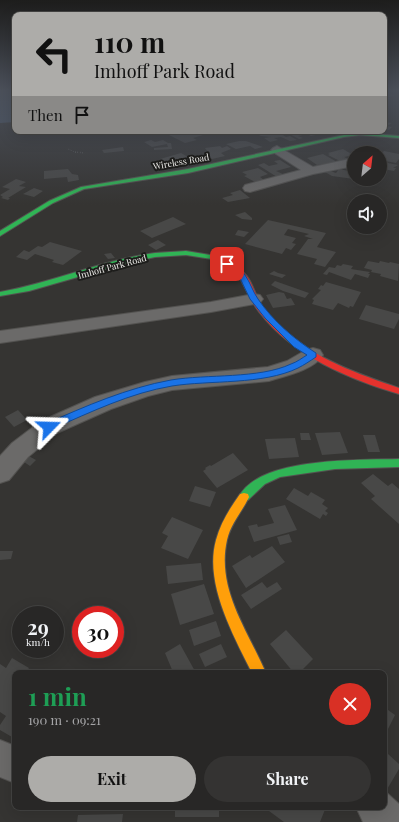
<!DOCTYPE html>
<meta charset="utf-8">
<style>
body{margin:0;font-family:"Playfair Display",serif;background:#343332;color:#f1f3f6;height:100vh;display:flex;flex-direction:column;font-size:15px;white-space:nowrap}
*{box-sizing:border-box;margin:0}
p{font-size:13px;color:#a5a5a7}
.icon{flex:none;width:22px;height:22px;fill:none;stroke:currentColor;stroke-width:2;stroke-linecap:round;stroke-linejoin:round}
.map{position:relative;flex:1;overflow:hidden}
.drawer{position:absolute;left:12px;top:670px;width:375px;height:140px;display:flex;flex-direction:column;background:#282726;border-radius:8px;box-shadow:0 4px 16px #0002,0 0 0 1px #444443}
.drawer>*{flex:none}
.top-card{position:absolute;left:12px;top:12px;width:375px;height:122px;border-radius:8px;box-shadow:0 4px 16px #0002,0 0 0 1px #444443;background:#adaca9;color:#111;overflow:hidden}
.needle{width:26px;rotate:28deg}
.fabs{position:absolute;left:347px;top:146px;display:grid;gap:8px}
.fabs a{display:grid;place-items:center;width:40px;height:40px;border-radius:50%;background:#282726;box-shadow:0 4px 16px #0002,0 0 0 1px #444443;font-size:20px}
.speed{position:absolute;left:12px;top:606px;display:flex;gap:8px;font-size:20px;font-weight:700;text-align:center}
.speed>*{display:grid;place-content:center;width:52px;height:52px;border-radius:50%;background:#282726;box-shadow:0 4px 16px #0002,0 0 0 1px #444443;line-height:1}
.speed small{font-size:10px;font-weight:400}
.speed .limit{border:6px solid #d22;background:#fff;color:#111}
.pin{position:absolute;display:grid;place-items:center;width:34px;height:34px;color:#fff;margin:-17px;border-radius:8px;box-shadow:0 2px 6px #0006}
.me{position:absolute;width:44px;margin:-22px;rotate:68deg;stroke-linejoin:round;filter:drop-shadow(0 0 3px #0008)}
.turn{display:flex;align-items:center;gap:14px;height:84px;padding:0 16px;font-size:18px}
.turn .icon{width:52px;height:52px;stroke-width:2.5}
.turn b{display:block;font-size:28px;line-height:34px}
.then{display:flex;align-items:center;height:38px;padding:0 16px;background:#0003;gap:8px;font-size:15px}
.round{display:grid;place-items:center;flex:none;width:42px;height:42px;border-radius:21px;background:#343332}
.overview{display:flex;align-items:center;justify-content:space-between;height:68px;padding:0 16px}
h1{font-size:24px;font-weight:700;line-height:30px;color:#1e9e55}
.primary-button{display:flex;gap:8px;margin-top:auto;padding:8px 16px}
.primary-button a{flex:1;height:46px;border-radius:24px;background:#adaca9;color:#111;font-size:16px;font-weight:700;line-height:46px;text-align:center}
.primary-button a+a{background:#343332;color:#f1f3f6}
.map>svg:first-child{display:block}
</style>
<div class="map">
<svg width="399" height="822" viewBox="0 0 399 822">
<rect width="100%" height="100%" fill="#353432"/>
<polygon fill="#4a586c" points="0,90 15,90 15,122 0,123"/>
<g fill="#484847">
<polygon points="384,91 386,91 395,96 386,97 390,99 384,100"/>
<polygon points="384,122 392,123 387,126 392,127 389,130 384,129"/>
<polygon points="176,131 194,131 203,135 193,138 197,140 185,143 167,134"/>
<polygon points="264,131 276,131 286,137 290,136 297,140 290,141 281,137 274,138 278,140 270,142 264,138 271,137 261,136 255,133"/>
<polygon points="284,131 314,131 320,134 311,136 307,134 298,136 303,138 299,139"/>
<polygon points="151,140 155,142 163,140 168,143 171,143 172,149 154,150 154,148 168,147 167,144 152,147 144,142"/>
<polygon points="239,141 246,141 263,147 255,149 250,146 236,149 226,144"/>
<polygon points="220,146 222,148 227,146 231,149 221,153 225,156 212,159 205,153 207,153 205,151 207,151 205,148"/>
<polygon points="123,147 124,151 104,153 102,150"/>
<polygon points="343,149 353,155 344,157 348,159 340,161 328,155 330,154 328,153"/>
<polygon points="384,151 399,154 399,159 396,163 380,160 380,156"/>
<polygon points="181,153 188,157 192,156 200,162 192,164 185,160 169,164 160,159"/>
<polygon points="323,154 337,162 317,165 307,158"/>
<polygon points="280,160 291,167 276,171 285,175 277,177 258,165 264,163 269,166 278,164 274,161"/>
<polygon points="383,162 398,165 393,168 396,168 394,171 383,169 380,171 380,166"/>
<polygon points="258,168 268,174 260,177 264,180 255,182 244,176 247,175 242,172"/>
<polygon points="68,169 72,174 78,175 79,180 68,182 67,177 44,179 44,171"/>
<polygon points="339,169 354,172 354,179 332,176 325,172 330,171 336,173"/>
<polygon points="16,179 26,182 19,186 26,187 8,198 10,198 8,200 1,198 3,197 0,195 10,189 2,187"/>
<polygon points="34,188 43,191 34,197 23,194"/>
<polygon points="240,190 250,198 228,202 222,198 233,195 230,193"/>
<polygon points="245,212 252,218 252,220 242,219 235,215"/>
<polygon points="173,217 186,224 152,238 140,231"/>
<polygon points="268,220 326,233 317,247 336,252 325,267 314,264 317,259 297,254 308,239 313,239 304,236 309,234 288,229 284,235 296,238 292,243 296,244 291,250 286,248 282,254 245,244"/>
<polygon points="238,230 249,232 244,237 235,235"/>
<polygon points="158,240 166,245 156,250 148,245"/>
<polygon points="50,242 82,251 63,265 52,262 54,260 35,254 27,260 16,257 24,250 29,252 38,246 42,247"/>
<polygon points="111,253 115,258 108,259 104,254"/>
<polygon points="368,261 379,263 380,261 389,263 390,262 399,264 398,281 380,276 381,274 371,272 372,270 364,268"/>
<polygon points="343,264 353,266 351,269 370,272 368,274 370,274 368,278 355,274 351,280 329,272 327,275 323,274 329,267 335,268 337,265 341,266"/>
<polygon points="274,271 278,273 286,275 282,278 269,274"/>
<polygon points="275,281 309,293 305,298 283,291 271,285"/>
<polygon points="326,282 361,292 353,307 350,306 349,308 338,303 333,310 312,304 314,300 312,299 321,290 318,289 321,285 323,286"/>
<polygon points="279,292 284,293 287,299 291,298 295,305 273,308 266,295"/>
<polygon points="366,305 399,314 399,319 394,329 359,319"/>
<polygon points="18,410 27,420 14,427 5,417"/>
<polygon points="340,432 348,453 322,455 315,433"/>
<polygon points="300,433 309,433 311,440 301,440"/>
<polygon points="363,435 375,435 380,452 368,452"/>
<polygon points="295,438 299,457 269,459 265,439"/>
<polygon points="23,453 36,460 30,466 18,458"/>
<polygon points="233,453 248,470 217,488 203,471 206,469 205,468 210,465 211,466"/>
<polygon points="373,474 388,486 392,483 399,489 399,524 371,499 375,496 361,483"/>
<polygon points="195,486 216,492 210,507 189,501"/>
<polygon points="294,488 308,496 311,492 325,500 322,504 328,508 325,511 328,513 326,516 323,514 320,519 286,499"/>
<polygon points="285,505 297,530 254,542 248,526 257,524 258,527 274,523 268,509"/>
<polygon points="172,517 203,530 188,559 161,548 168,536 162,533"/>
<polygon points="289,534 292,542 280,545 277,537"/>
<polygon points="272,546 285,562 246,588 232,566 250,555 252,558"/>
<polygon points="0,551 13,551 11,559 0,560"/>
<polygon points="201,563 203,580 168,584 166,566"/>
<polygon points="262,582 267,588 277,582 282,589 251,609 241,595"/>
<polygon points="204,584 214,614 180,625 171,594"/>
<polygon points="216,621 221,636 194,646 189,630"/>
<polygon points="286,630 313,659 299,673 294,673 270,644"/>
<polygon points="180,644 196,673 172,673 173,672 165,653"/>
<polygon points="221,644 227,657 205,667 199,654"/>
<polygon points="12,658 29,668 26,673 15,673 15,733 12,737 0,730 0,725 6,716 0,712 0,664 6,668"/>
<polygon points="384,707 395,715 384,737"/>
<polygon points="387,753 399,764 399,769 386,791 384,789 384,758"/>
<rect x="175" y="807" width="44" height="10"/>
<polygon points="266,807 326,807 320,822 284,822 265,808"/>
<polygon points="123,814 122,822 77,822 78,815"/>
</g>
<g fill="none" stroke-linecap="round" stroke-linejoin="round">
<defs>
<g id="street">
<polygon points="277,146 313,167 354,158 354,166 313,174 250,192 245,191 243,188 245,185 301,170 273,152 271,150 273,148"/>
<polygon points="254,294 260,295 263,299 260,303 211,312 0,343 0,331 211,302"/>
<path d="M313,348L320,350L323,355C314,370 285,376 269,381L172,390L148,396L111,409L57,433L28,457L9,480L0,483V456L12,443L41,421L95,397L145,382L172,376L268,367L287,361L306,350Z"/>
<polygon points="0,740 15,746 15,783 0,777"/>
<polygon points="384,792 388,794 399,804 399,822 363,822 356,807 384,807"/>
</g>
<g id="fast">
<polygon points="360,133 399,136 399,138 360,135 344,137 188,173 84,189 53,203 0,236 0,231 49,201 81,187 188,169 344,135"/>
<path d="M186,251L216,256L241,271L240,272H236L212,259L186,255L155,257L123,264L29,291L0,296V292C52,283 102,260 155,253C165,252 176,252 186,251Z"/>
<path d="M399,459V467L335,469L280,477L265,484L248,500L244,501L240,500L239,497C258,457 360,460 399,459Z"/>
</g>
<path id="slow" d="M244,493L248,494L249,497C242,512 231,523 227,540C216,589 248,631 266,673H252C233,635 204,583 216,540C221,522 230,508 240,494Z"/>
<path id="jam" d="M238,269C251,274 255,296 262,307C268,315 276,322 283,329C315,359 358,374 399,388V394C349,379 293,356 260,313C249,300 245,284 235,271Z"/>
</defs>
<use href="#street" stroke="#535250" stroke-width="2"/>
<use href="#fast" stroke="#535250" stroke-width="2"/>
<use href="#slow" stroke="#535250" stroke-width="2"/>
<use href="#jam" stroke="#535250" stroke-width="2"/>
<polyline stroke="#686867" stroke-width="1" stroke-dasharray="0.5 1.5" stroke-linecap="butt" points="68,149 77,153"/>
<polyline stroke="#686867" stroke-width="1.5" stroke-dasharray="0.5 2" stroke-linecap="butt" points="75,152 85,153"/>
<use href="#street" fill="#6b6a69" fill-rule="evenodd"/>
<use href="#fast" fill="#30b455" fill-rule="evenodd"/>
<use href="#slow" fill="#ff9f0a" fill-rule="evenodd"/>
<use href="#jam" fill="#e5322d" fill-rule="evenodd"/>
</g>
<linearGradient id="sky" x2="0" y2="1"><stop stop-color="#1d1d1c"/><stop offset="0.44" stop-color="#4b505a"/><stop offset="1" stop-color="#4b505a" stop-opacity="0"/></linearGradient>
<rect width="399" height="205" fill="url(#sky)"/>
<path fill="#1a73e8" stroke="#114b97" d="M225,262C231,262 242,270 245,275C250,282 253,292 258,299C273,321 294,339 316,353V357C310,361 304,365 298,368C263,385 210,380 172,386C130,393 91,412 52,429H45L44,427L45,424C86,406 127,388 171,380C207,374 259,379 291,364C297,362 302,358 307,355L294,347L265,318L250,299L239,276L225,265Z"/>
<g text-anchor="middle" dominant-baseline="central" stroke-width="4" stroke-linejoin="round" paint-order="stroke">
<g font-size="9" fill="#edece9" stroke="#1d1d1b">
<text transform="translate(181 161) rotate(-10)">Wireless Road</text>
<text transform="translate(112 266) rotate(-15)">Imhoff Park Road</text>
</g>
</g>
</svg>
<div class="fabs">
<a><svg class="needle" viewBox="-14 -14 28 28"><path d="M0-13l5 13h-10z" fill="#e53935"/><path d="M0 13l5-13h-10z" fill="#a5a5a7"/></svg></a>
<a><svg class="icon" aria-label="sound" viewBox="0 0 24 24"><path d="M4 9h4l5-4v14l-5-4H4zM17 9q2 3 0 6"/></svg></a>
</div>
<div class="speed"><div>29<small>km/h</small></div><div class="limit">30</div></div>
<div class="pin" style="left:227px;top:264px;background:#d93025"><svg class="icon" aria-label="arrive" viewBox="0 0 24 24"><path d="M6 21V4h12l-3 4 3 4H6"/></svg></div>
<svg class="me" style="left:49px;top:427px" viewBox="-20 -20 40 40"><path d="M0-17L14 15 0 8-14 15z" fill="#1a73e8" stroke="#fff" stroke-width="4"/></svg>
<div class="top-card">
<div class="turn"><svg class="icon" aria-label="left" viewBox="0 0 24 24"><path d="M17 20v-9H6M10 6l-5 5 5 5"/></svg><div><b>110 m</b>Imhoff Park Road</div></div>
<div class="then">Then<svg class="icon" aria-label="arrive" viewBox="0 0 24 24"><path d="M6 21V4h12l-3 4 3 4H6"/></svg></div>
</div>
<section class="drawer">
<div class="overview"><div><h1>1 min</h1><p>190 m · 09:21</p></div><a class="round" style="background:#d93025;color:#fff"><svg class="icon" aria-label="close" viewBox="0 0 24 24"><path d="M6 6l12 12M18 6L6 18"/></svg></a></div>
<div class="primary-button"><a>Exit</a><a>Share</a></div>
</section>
</div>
